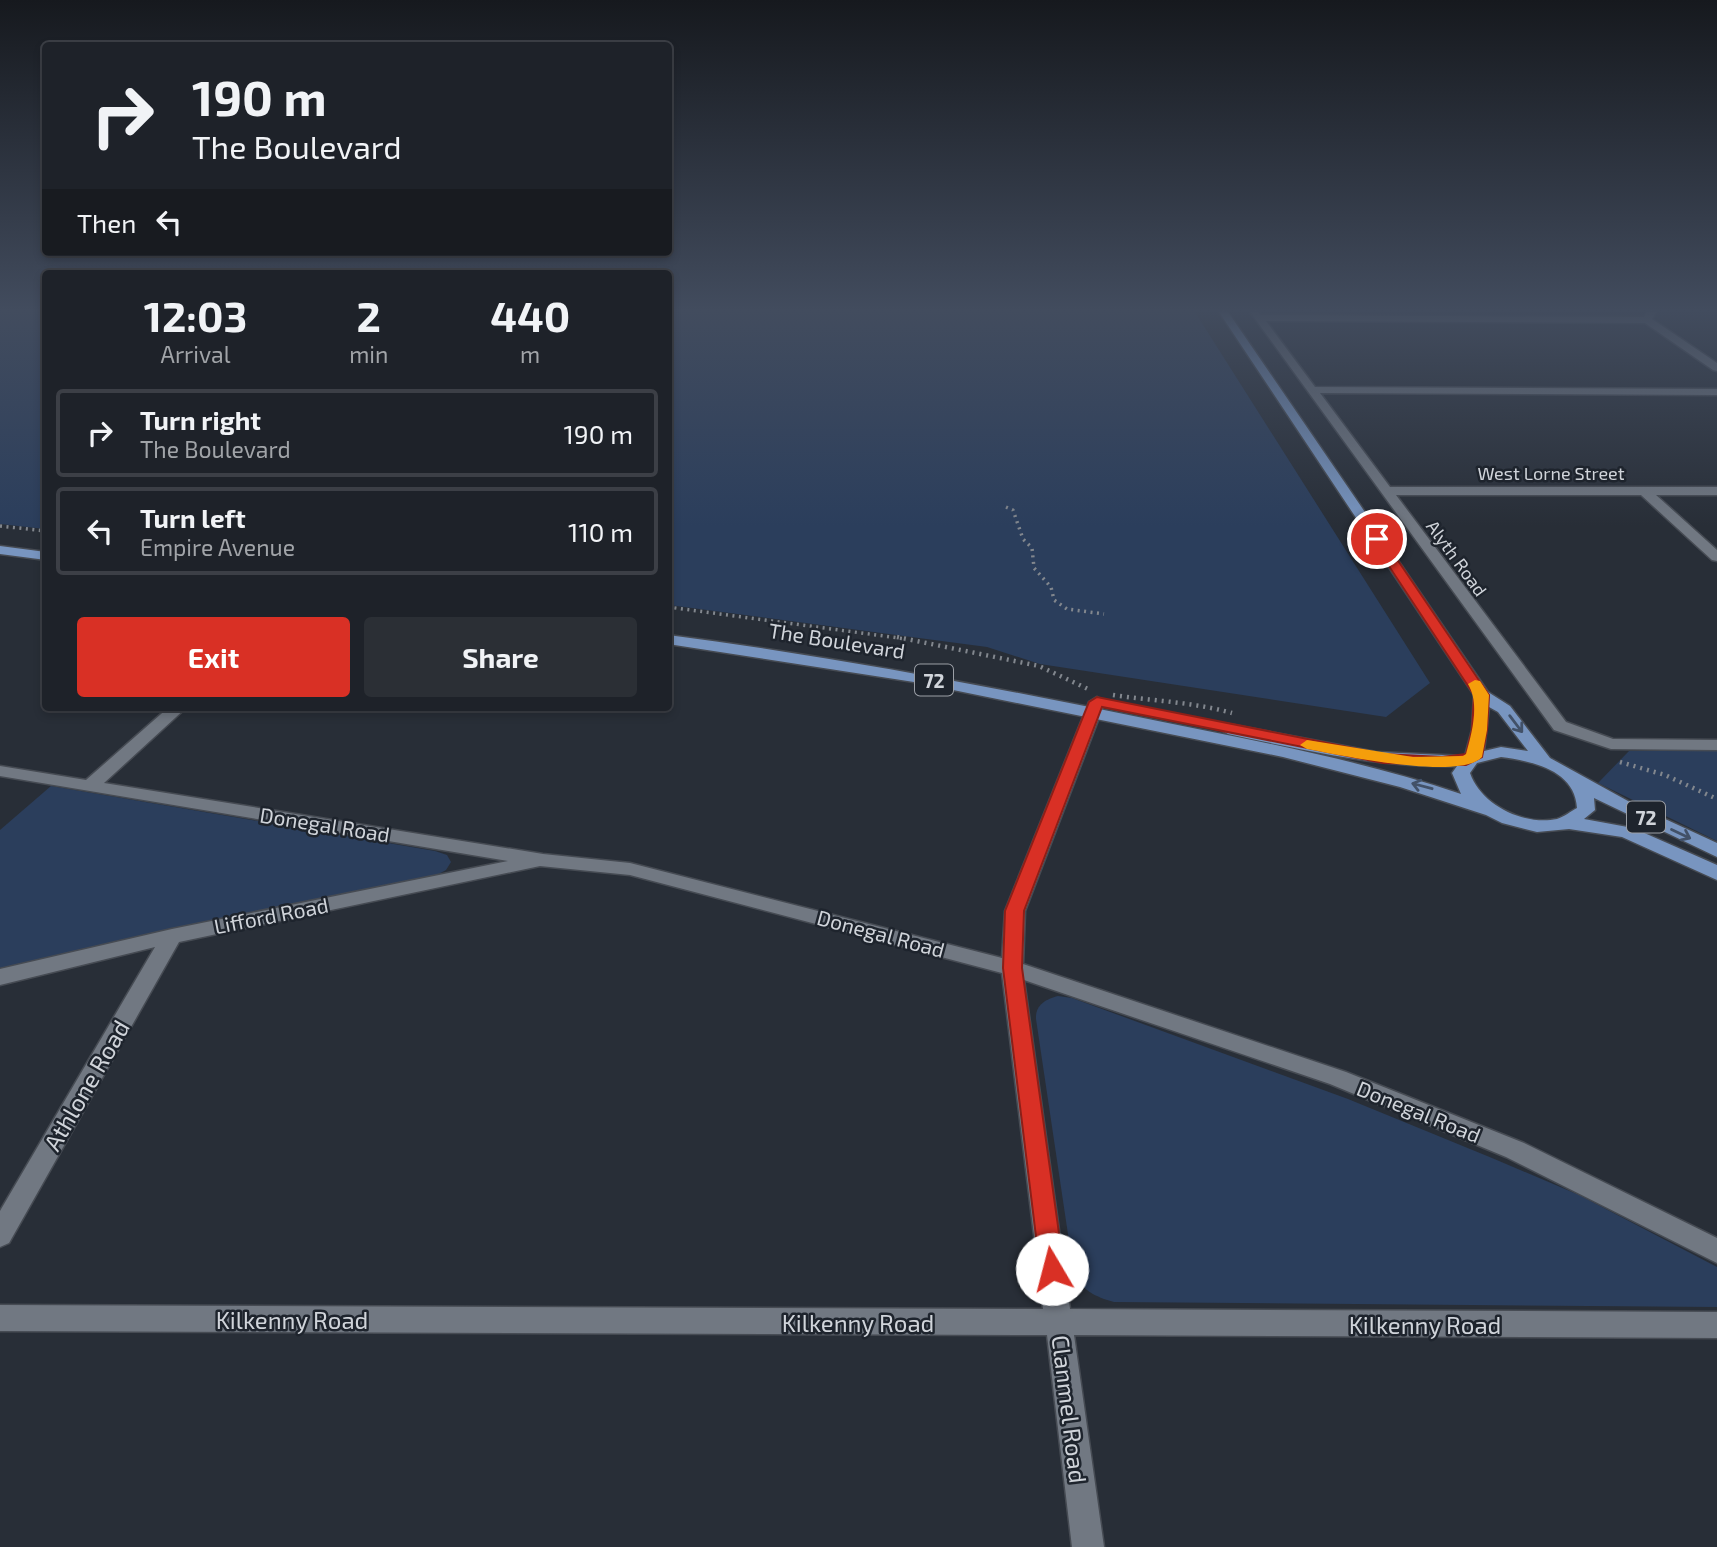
<!DOCTYPE html>
<style>
body{margin:0;font-family:"Exo 2",sans-serif;background:#2b2f35;color:#f1f3f6;height:100vh;display:flex;flex-direction:column;font-size:26px;white-space:nowrap}
*{box-sizing:border-box;margin:0}
p{font-size:23px;color:#a1a4a8}
.icon{flex:none;width:38px;height:38px;fill:none;stroke:currentColor;stroke-width:2;stroke-linecap:round;stroke-linejoin:round}
.map{position:relative;flex:1;overflow:hidden}
.drawer{position:absolute;left:42px;top:270px;width:630px;height:441px;display:flex;flex-direction:column;background:#1e2229;border-radius:7px;box-shadow:0 4px 10px #0003,0 0 0 2px #3c3f46}
.drawer>*{flex:none}
.banner{position:absolute;left:42px;top:42px;width:630px;height:214px;border-radius:7px;box-shadow:0 4px 10px #0003,0 0 0 2px #3c3f46;background:#1e2229;color:#f1f3f6;overflow:hidden}
.pin{position:absolute;display:grid;place-items:center;width:60px;height:60px;color:#fff;margin:-30px;border:4px solid #fff;border-radius:50%;box-shadow:0 2px 7px #0007}
.me{position:absolute;width:77px;margin:-38px;rotate:352deg;stroke-linejoin:round;filter:drop-shadow(0 0 5px #0008)}
.turn{display:flex;align-items:center;gap:24px;height:147px;padding:0 35px;font-size:32px}
.turn .icon{width:91px;height:91px;stroke-width:2.5}
.turn b{display:block;font-size:49px;line-height:60px}
.then{display:flex;align-items:center;height:66px;padding:0 35px;background:#0003;gap:14px;font-size:26px}
.eta{display:flex;justify-content:space-evenly;align-items:center;height:119px;text-align:center}
.eta b{font-size:42px;font-weight:700;line-height:49px}
.primary-button{display:flex;gap:14px;margin-top:auto;padding:14px 35px}
.primary-button a{flex:1;height:80px;border-radius:7px;background:#d93025;color:#fff;font-size:28px;font-weight:700;line-height:80px;text-align:center}
.primary-button a+a{background:#2b2f35;color:#f1f3f6}
ul{padding:0;list-style:none}
li{display:flex;align-items:center;gap:21px;height:88px;margin:0 14px 10px;padding:0 21px;border:4px solid #3c3f46;border-radius:7px}
li div{flex:1}
li b{display:block;font-size:26px}
li em{font-style:normal}
.map>svg:first-child{display:block}
</style>
<div class="map">
<svg width="1717" height="1547" viewBox="0 0 1717 1547">
<rect width="100%" height="100%" fill="#282e37"/>
<g fill="#2b3e5c">
<polygon points="0,309 45,309 45,529 0,524"/>
<polygon points="669,309 1193,309 1430,683 1386,717 1040,664 987,647 669,605"/>
<polygon points="1629,751 1717,751 1717,841 1598,783"/>
<polygon points="51,786 435,851 447,855 451,862 446,870 435,876 0,973 0,830"/>
<path d="M1058,996L1072,998L1348,1099L1492,1158L1579,1195L1717,1267V1307L1114,1302C1095,1297 1078,1289 1073,1268L1036,1019C1035,1005 1046,999 1058,996Z"/>
</g>
<g fill="none" stroke-linecap="round" stroke-linejoin="round">
<defs>
<g id="minor">
<polygon points="1248,309 1257,309 1261,315 1644,317 1648,310 1652,309 1656,312 1652,319 1717,363 1717,371 1713,370 1645,323 1266,321 1315,387 1717,389 1717,395 1320,393 1390,487 1717,487 1717,495 1656,495 1717,550 1717,561 1712,560 1641,495 1396,495 1566,722 1613,739 1717,740 1717,750 1611,749 1554,730"/>
<polygon points="1097,697 1105,702 1025,911 1023,964 1346,1072 1524,1143 1717,1238 1717,1263 1506,1157 1330,1084 1024,980 1070,1309 1717,1312 1717,1338 1074,1335 1104,1547 1072,1547 1047,1335 0,1331 0,1305 1043,1309 1002,973 630,875 540,866 179,942 9,1243 0,1247 0,1211 155,947 0,985 0,969 172,929 508,861 0,776 0,766 86,780 169,707 187,707 104,783 543,854 630,863 1002,958 1005,911 1089,702"/>
</g>
<g id="major">
<path d="M1217,309H1226L1488,692L1510,706L1550,758L1637,806L1717,843V857L1594,798L1595,810L1584,819L1633,828L1717,865V880L1622,837L1569,829L1537,832L1502,823L1486,815L1400,787L1283,757L914,682L668,644V635C831,656 992,687 1153,720C1256,741 1361,760 1461,794L1452,773L1457,766C1379,768 1304,750 1228,734L1220,729L1228,724L1376,752L1465,756L1472,730L1474,695ZM1489,707L1498,712L1528,751L1501,747L1484,751ZM1501,757C1532,761 1575,770 1577,808C1571,811 1564,817 1557,819C1524,826 1481,805 1470,773L1477,763Z"/>
<polygon points="0,546 46,552 46,560 0,554"/>
</g>
</defs>
<use href="#minor" stroke="#464b53" stroke-width="3"/>
<use href="#major" stroke="#464b53" stroke-width="3"/>
<g stroke="#82878e" stroke-width="3.5" stroke-dasharray="2 4.5" stroke-linecap="butt">
<polyline points="1006,507 1013,510 1023,539 1032,548 1034,568 1051,587 1054,600 1067,609 1104,614"/>
<polyline points="0,526 46,531"/>
<polyline points="668,607 906,639"/>
</g>
<g stroke="#82878e" stroke-width="4.5" stroke-dasharray="2 5" stroke-linecap="butt">
<polyline points="897,637 1039,666 1088,689"/>
<path d="M1113,695C1153,701 1193,702 1232,713"/>
<polyline points="1620,762 1665,775 1717,799"/>
</g>
<use href="#minor" fill="#717882" fill-rule="evenodd"/>
<use href="#major" fill="#7895c0" fill-rule="evenodd"/>
</g>
<defs><path id="oneway-shaft" d="M-6 0H5M1.5-3L5.5 0L1.5 3" fill="none" stroke-width="1.6" stroke-linecap="round" stroke-linejoin="round" transform="scale(1.75)"/></defs>
<g stroke="#425168">
<use href="#oneway-shaft" transform="translate(1516 724) rotate(53)"/>
<use href="#oneway-shaft" transform="translate(1422 786) rotate(-165)"/>
<use href="#oneway-shaft" transform="translate(1681 834) rotate(25)"/>
</g>
<linearGradient id="sky" x2="0" y2="1"><stop stop-color="#16191e"/><stop offset="0.59" stop-color="#424c5e"/><stop offset="1" stop-color="#424c5e" stop-opacity="0"/></linearGradient>
<rect width="1717" height="526" fill="url(#sky)"/>
<polygon fill="#d93025" stroke="#8d1f18" stroke-width="2" points="1377,536 1382,537 1489,695 1487,730 1482,757 1466,765 1383,763 1102,707 1024,911 1022,968 1064,1269 1061,1277 1052,1280 1044,1277 1040,1269 1003,968 1005,911 1089,702 1097,697 1383,754 1442,757 1466,754 1472,730 1474,695 1371,539"/>
<path fill="#f59e0b" d="M1475,680L1480,681L1489,695L1487,730L1482,757C1460,781 1340,755 1307,749L1300,745L1307,740L1413,757L1463,756L1466,754C1472,732 1480,704 1468,684Z"/>
<g text-anchor="middle" dominant-baseline="central" stroke-width="5" stroke-linejoin="round" paint-order="stroke">
<g font-size="18" fill="#d0d4da" stroke="#1e242d">
<text x="1551" y="473">West Lorne Street</text>
<text transform="translate(1457 558) rotate(54)">Alyth Road</text>
</g>
<g fill="#1e242d" stroke="#9b9fa6" stroke-width="2">
<rect x="915" y="664.5" width="38" height="31" rx="5"/>
<rect x="1627" y="801.5" width="38" height="31" rx="5"/>
</g>
<g font-size="19" font-weight="bold" fill="#d0d4da">
<text x="934" y="680">72</text>
<text x="1646" y="817">72</text>
</g>
<g font-size="21" fill="#d0d4da" stroke="#1e242d">
<text transform="translate(837 640) rotate(9)">The Boulevard</text>
<text transform="translate(325 824) rotate(9)">Donegal Road</text>
<text transform="translate(271 915) rotate(-11)">Lifford Road</text>
<text transform="translate(881 933) rotate(15)">Donegal Road</text>
<text transform="translate(1419 1111) rotate(22)">Donegal Road</text>
</g>
<g font-size="24" fill="#d0d4da" stroke="#1e242d">
<text transform="translate(86 1085) rotate(-60)">Athlone Road</text>
<text x="292" y="1319">Kilkenny Road</text>
<text x="858" y="1322">Kilkenny Road</text>
<text x="1425" y="1324">Kilkenny Road</text>
<text transform="translate(1070 1409) rotate(83)">Clanmel Road</text>
</g>
</g>
</svg>
<div class="pin" style="left:1377px;top:539px;background:#d93025"><svg class="icon" aria-label="arrive" viewBox="0 0 24 24"><path d="M6 21V4h12l-3 4 3 4H6"/></svg></div>
<svg class="me" style="left:1052px;top:1269px" viewBox="-20 -20 40 40"><circle r="19" fill="#fff"/><path d="M0-13L10 11 0 6-10 11z" fill="#d93025"/></svg>
<div class="banner">
<div class="turn"><svg class="icon" aria-label="right" viewBox="0 0 24 24"><path d="M7 20v-9h11M14 6l5 5-5 5"/></svg><div><b>190 m</b>The Boulevard</div></div>
<div class="then">Then<svg class="icon" aria-label="left" viewBox="0 0 24 24"><path d="M17 20v-9H6M10 6l-5 5 5 5"/></svg></div>
</div>
<section class="drawer">
<div class="eta">
<div><b>12:03</b><p>Arrival</p></div>
<div><b>2</b><p>min</p></div>
<div><b>440</b><p>m</p></div>
</div>
<ul>
<li><svg class="icon" aria-label="right" viewBox="0 0 24 24"><path d="M7 20v-9h11M14 6l5 5-5 5"/></svg><div><b>Turn right</b><p>The Boulevard</p></div><em>190 m</em></li>
<li><svg class="icon" aria-label="left" viewBox="0 0 24 24"><path d="M17 20v-9H6M10 6l-5 5 5 5"/></svg><div><b>Turn left</b><p>Empire Avenue</p></div><em>110 m</em></li>
</ul>
<div class="primary-button"><a>Exit</a><a>Share</a></div>
</section>
</div>
